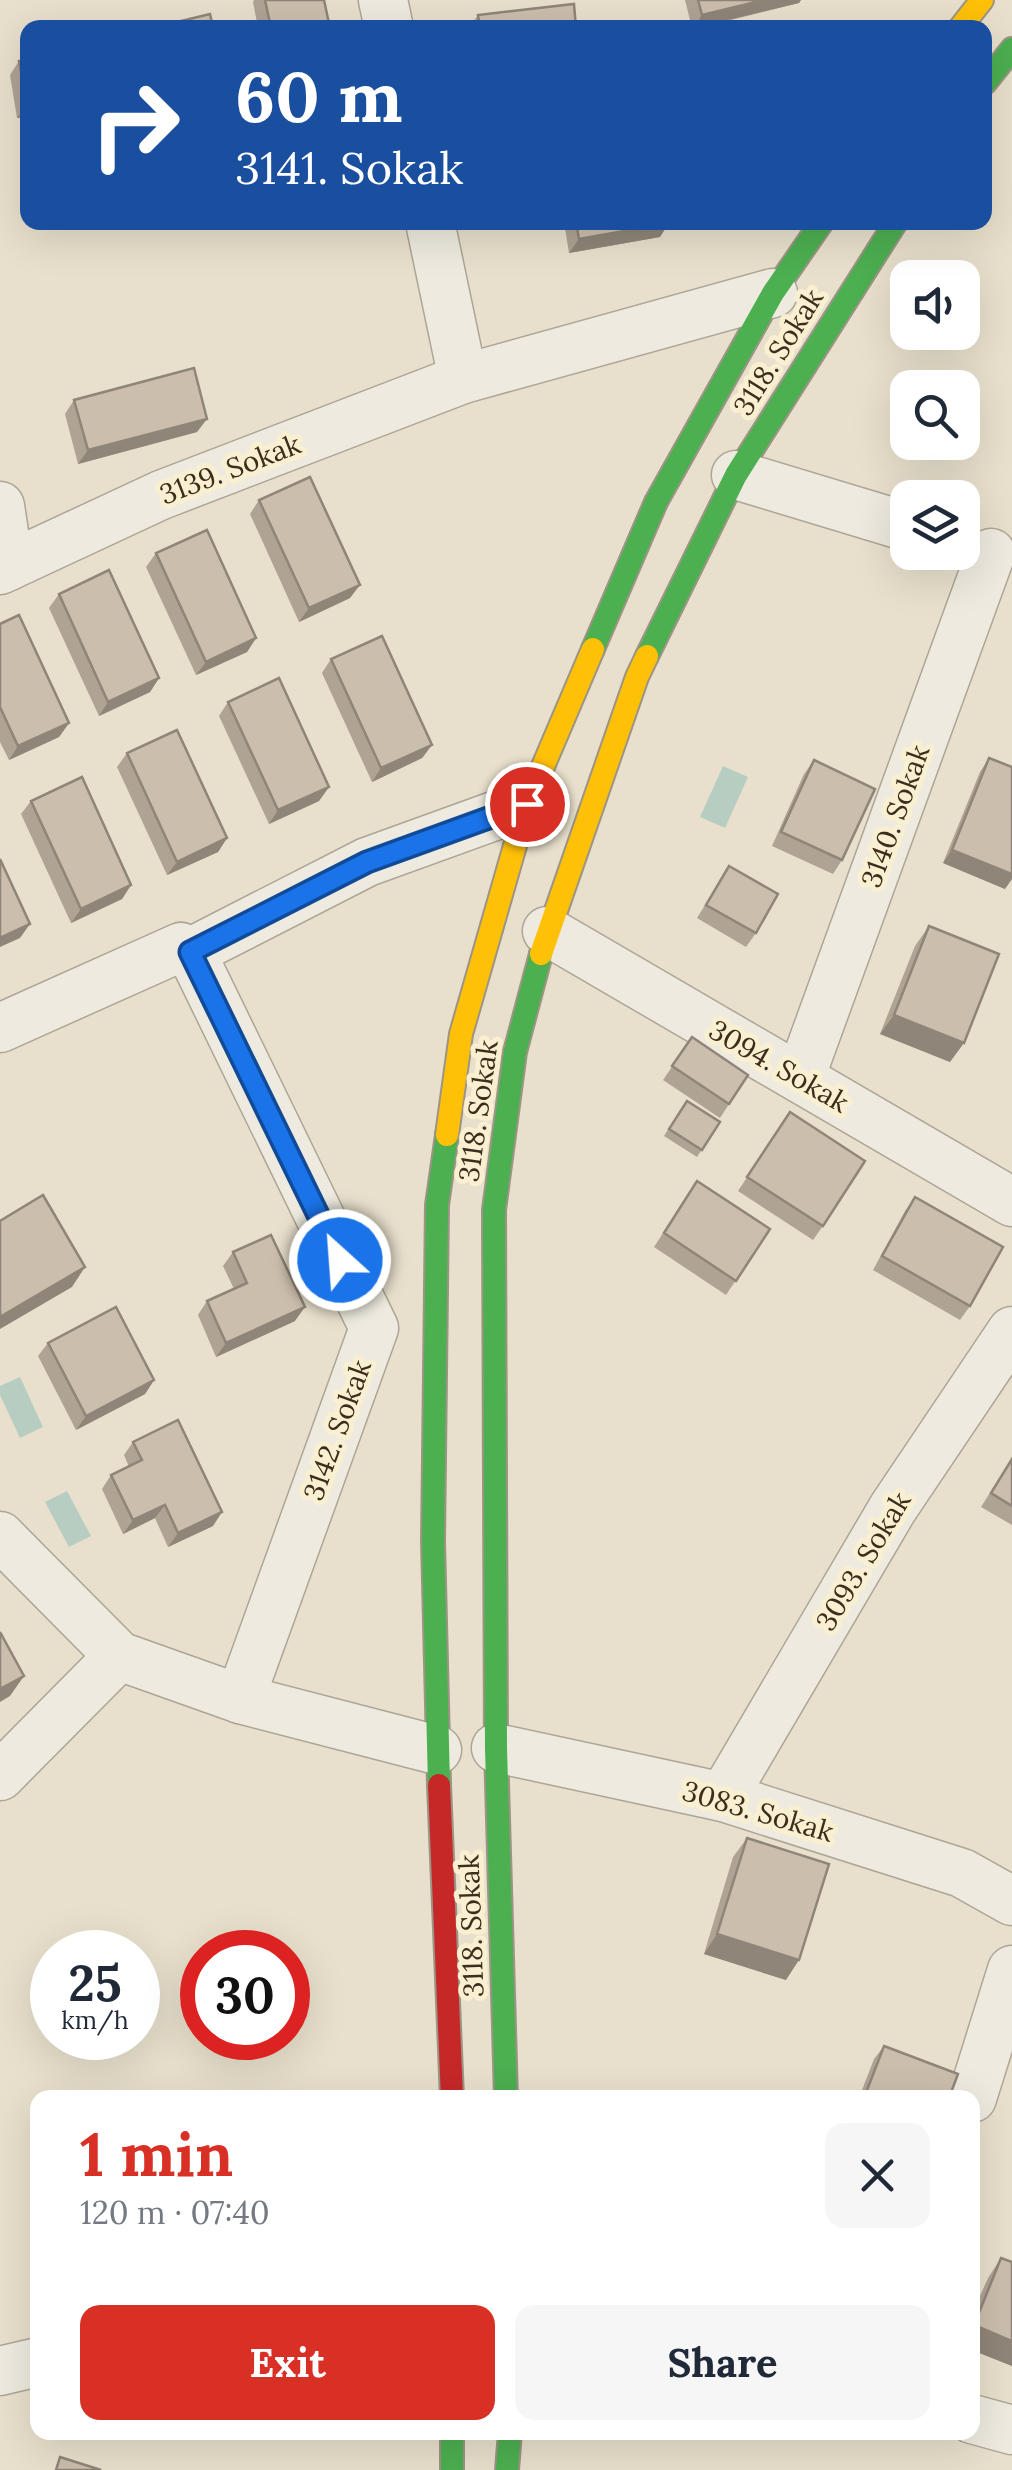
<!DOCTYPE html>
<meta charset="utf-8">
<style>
body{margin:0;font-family:Lora,serif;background:#f6f6f7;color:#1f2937;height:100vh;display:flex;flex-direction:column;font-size:38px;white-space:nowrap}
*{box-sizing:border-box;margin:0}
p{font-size:32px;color:#747a83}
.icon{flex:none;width:55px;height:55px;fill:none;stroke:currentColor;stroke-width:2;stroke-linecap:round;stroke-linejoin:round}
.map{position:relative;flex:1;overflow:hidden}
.side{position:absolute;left:30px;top:2090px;width:950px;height:350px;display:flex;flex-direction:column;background:#fff;border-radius:20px;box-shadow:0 10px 40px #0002}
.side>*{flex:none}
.banner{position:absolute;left:20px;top:20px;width:972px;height:210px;border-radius:20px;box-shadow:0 10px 40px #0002;background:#1a4fa0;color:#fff;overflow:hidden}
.buttons{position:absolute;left:890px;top:260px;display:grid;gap:20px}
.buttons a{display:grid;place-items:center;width:90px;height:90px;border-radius:20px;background:#fff;box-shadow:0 10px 40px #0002;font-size:50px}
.speed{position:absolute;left:30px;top:1930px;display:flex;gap:20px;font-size:50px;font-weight:700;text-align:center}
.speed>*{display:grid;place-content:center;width:130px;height:130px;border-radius:50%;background:#fff;box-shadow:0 10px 40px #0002;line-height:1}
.speed small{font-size:25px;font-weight:400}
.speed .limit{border:15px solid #d22;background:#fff;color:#111}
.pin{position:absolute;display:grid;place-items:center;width:85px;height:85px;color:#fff;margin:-42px;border:5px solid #fff;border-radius:50%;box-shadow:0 2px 10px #0007}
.me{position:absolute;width:110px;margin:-55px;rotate:334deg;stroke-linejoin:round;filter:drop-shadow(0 0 8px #0008)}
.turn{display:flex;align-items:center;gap:35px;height:210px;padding:0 50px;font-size:45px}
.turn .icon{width:130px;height:130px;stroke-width:2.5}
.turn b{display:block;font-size:70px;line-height:85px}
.round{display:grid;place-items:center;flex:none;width:105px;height:105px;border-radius:20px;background:#f6f6f7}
.overview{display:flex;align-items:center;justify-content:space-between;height:170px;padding:0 50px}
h1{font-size:60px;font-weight:800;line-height:75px;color:#d93025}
.cta{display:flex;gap:20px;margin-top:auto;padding:20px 50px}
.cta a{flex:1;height:115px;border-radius:20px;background:#d93025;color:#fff;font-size:40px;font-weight:800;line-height:115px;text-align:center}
.cta a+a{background:#f6f6f7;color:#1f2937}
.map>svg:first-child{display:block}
</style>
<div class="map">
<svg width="1012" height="2470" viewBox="0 0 1012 2470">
<rect width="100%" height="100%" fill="#e8e0cc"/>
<g fill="#b8cdc1">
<polygon points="723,766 748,777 725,828 700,817"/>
<polygon points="20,1377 43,1427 20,1438 0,1395 0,1386"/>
<polygon points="67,1491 91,1536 69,1547 45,1502"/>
</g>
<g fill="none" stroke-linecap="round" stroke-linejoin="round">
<defs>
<g id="street">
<polyline points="383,0 389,28"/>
<polyline points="430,222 463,379"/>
<polyline points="736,475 908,527"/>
<polyline points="0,506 9,566"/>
<polyline points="0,570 161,495 463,379 773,293"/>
<polyline points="547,931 1012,1202"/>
<polyline points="191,952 374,1328 240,1699"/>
<polyline points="0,1028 181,947 191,952 367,862 527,804"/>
<polyline points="800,1078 991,553"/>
<polyline points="0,1536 119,1656 240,1699 437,1750"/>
<polyline points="496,1748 723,1797 962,1873 1012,1901"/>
<polyline points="0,1776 119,1656"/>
<polyline points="723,1797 893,1508 1012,1331"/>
<polyline points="972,2098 1012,1970"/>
<polyline points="0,2371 38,2362"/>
<polyline points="972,2419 1012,2430"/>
</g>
<g id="fast">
<polyline points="985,83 1012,49"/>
<polyline points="593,649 656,502 773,293 822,222"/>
<polyline points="647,656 736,475 896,222"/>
<polyline points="439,1785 433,1541 437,1205 447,1135"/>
<polyline points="506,2098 496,1748 494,1210 515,1052 541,954"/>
<polyline points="452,2432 452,2470"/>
<polyline points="507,2470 510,2432"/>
</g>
<g id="slow">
<polyline points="960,28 982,0"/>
<polyline points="541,954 637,677 647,656"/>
<polyline points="447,1135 461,1034 527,804 593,649"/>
</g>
<polyline id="jam" points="439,1785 452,2098"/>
</defs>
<use href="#street" stroke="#ada596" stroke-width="51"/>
<use href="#fast" stroke="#9c9485" stroke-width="26"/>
<use href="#slow" stroke="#9c9485" stroke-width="26"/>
<use href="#jam" stroke="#9c9485" stroke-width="26"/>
<use href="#street" stroke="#eeeadf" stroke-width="48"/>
<use href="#fast" stroke="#4caf50" stroke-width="22"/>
<use href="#slow" stroke="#ffc107" stroke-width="22"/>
<use href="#jam" stroke="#c62828" stroke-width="22"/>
</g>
<g fill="#afa394">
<polygon points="254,0 324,0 330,28 258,28 253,2"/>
<polygon points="685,0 801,0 799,3 699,28 692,28"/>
<polygon points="478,15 576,28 469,28"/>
<polygon points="28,60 28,116 17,118 10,75 19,61"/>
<polygon points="564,222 669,222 660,237 569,253"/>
<polygon points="74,400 197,432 78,464 65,414"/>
<polygon points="259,500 350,598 299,622 250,514"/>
<polygon points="156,553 256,638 247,652 196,675 146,567"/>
<polygon points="59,594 159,678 150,692 99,716 49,608"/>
<polygon points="0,624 69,723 59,737 9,760 0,742"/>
<polygon points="331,659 432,745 422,758 372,782 322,673"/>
<polygon points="228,702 329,787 319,801 269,824 219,716"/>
<polygon points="127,753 227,838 218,852 167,875 117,767"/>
<polygon points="989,758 1005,889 943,863 980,772"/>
<polygon points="814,760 842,860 833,874 772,846 804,774"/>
<polygon points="31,801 131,885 122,899 71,923 21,814"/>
<polygon points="729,866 756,933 746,947 697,918"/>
<polygon points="929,926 950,1062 880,1034 915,946"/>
<polygon points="692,1037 748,1075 720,1118 663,1080"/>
<polygon points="687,1101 720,1122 697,1157 664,1136"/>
<polygon points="790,1112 823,1226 813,1240 738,1191"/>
<polygon points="697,1181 770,1229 726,1295 654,1247"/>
<polygon points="915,1197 970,1306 960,1320 873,1270 905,1211"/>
<polygon points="233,1252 295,1321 216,1357 198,1315 207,1301 234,1289 223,1266"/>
<polygon points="48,1343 154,1380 145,1394 76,1430 38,1356"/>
<polygon points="133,1442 213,1526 168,1547 155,1518 123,1534 102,1489 111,1475 129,1467 124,1455"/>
<polygon points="1012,1458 1012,1525 981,1507"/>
<polygon points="747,1838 786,1980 704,1954 733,1857"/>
<polygon points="884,2046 949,2098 859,2098 874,2059"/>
<polygon points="1001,2258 1012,2262 1012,2366 972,2350 972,2314 988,2278"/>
</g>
<g fill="#8f8578">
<polygon points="764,0 801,0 799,3 694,28 702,15"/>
<polygon points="28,104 28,116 17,118"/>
<polygon points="669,223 660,237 569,253 579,239"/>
<polygon points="207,419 197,432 78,464 88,450"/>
<polygon points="360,585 350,598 299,622 309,608"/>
<polygon points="256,638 247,652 196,675 206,662"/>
<polygon points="159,678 150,692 99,716 108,702"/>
<polygon points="69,723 59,737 9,760 18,746"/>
<polygon points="432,745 422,758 372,782 381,768"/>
<polygon points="329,787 319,801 269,824 278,810"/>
<polygon points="227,838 218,852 167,875 177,862"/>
<polygon points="952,850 1012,874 1012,879 1005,889 943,863"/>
<polygon points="131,885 122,899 71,923 81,909"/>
<polygon points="30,924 20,938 0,947 0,938"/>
<polygon points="894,1015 964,1043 950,1062 880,1034"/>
<polygon points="85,1267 72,1287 0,1329 0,1317"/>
<polygon points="305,1307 295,1321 216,1357 226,1343"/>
<polygon points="154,1380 145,1394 76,1430 86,1416"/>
<polygon points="165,1505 155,1518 123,1534 133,1520"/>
<polygon points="222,1512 213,1526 168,1547 178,1533"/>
<polygon points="24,1676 10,1696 0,1702 0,1689"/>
<polygon points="717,1934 799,1960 786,1980 704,1954"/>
<polygon points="974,2325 1012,2341 1012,2366 972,2350 972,2327"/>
</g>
<g fill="#ccbeac" stroke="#8f8578" stroke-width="2.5">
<polygon points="265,0 324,0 330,28 271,28"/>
<polygon points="698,0 764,0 702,15"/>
<polygon points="574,4 576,28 480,28 478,15"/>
<polygon points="210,14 213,28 152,28"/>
<polygon points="28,60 28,104 27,104 19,61"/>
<polygon points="576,222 669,222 669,223 579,239"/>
<polygon points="194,368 207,419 88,450 74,400"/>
<polygon points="310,477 360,585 309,608 259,500"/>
<polygon points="207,530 256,638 206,662 156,553"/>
<polygon points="109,570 159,678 108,702 59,594"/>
<polygon points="19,615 69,723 18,746 0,707 0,624"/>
<polygon points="382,636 432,745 381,768 331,659"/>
<polygon points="279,678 329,787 278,810 228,702"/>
<polygon points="177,730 227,838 177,862 127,753"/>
<polygon points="989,758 1012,767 1012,874 952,850"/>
<polygon points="814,760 875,789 842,860 781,832"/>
<polygon points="82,777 131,885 81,909 31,801"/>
<polygon points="0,859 30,924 0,938"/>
<polygon points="729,866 778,894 756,933 706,905"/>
<polygon points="929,926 999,954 964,1043 894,1015"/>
<polygon points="692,1037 748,1075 729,1104 672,1066"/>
<polygon points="687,1101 720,1122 702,1150 669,1129"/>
<polygon points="790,1112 865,1161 823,1226 747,1177"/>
<polygon points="697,1181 770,1229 736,1281 664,1233"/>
<polygon points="43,1195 85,1267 0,1317 0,1221"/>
<polygon points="915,1197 1003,1247 970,1306 882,1256"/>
<polygon points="271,1235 305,1307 226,1343 207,1301 247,1283 233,1252"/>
<polygon points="116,1307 154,1380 86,1416 48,1343"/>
<polygon points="178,1420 222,1512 178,1533 165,1505 133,1520 111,1475 142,1460 133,1442"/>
<polygon points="1012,1459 1012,1506 991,1493"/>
<polygon points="0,1632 24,1676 0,1689"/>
<polygon points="747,1838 829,1864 799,1960 717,1934"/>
<polygon points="884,2046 958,2074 949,2098 864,2098"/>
<polygon points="1001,2258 1012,2262 1012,2341 974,2325"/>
<polygon points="60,2457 101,2470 56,2470"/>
</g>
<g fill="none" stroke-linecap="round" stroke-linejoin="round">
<defs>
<polyline id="route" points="340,1260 190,952 367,862 527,804"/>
</defs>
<use href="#route" stroke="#114b97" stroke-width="25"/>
<use href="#route" stroke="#1a73e8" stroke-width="18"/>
</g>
<g text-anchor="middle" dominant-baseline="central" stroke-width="10" stroke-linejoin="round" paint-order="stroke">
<g font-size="28" fill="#3d2d1c" stroke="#f9efd1">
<text transform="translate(778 352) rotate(-58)">3118. Sokak</text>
<text transform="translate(230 469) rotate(-21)">3139. Sokak</text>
<text transform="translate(895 816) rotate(-70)">3140. Sokak</text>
<text transform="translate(779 1066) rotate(30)">3094. Sokak</text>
<text transform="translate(478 1111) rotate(-82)">3118. Sokak</text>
<text transform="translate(337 1430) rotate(-70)">3142. Sokak</text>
<text transform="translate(863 1561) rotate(-59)">3093. Sokak</text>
<text transform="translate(758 1811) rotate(16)">3083. Sokak</text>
<text transform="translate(471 1926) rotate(-92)">3118. Sokak</text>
</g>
</g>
</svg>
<div class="buttons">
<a><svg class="icon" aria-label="sound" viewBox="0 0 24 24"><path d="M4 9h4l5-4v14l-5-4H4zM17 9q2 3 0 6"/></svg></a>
<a><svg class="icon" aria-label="search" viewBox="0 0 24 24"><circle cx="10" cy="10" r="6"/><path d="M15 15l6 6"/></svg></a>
<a><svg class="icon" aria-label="layers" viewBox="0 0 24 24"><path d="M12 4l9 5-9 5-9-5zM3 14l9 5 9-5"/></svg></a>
</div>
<div class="speed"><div>25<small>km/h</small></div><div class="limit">30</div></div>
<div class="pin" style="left:527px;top:804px;background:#d93025"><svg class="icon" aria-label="arrive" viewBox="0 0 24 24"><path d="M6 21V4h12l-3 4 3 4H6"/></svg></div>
<svg class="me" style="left:340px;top:1260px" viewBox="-20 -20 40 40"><circle r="17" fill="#1a73e8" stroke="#fff" stroke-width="3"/><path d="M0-11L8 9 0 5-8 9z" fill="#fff"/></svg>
<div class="banner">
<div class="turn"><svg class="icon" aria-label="right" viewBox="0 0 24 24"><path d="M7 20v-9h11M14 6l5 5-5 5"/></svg><div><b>60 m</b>3141. Sokak</div></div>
</div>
<section class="side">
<div class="overview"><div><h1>1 min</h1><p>120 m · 07:40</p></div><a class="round"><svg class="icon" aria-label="close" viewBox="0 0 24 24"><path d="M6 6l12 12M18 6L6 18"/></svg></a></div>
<div class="cta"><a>Exit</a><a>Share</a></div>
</section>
</div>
